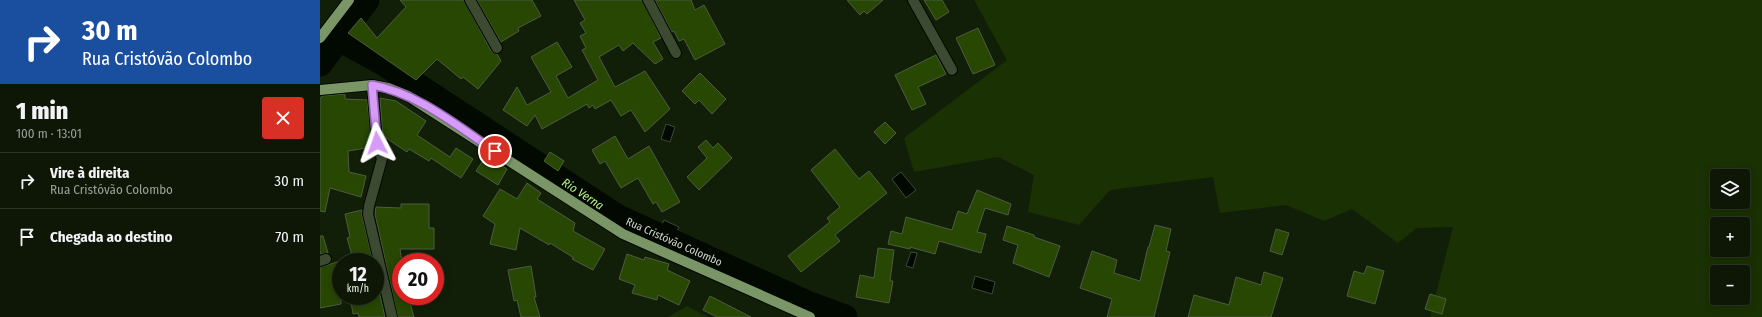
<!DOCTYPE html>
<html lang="pt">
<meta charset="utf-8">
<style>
body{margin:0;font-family:"Fira Sans Condensed",sans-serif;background:#172010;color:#f1f3f6;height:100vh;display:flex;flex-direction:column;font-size:15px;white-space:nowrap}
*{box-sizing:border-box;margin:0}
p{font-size:13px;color:#9b9f9b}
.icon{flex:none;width:22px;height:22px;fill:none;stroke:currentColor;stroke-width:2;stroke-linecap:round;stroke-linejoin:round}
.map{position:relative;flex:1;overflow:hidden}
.side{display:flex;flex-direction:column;background:#0e1706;width:320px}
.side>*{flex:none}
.banner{background:#1a4fa0;color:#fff;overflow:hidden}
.controls{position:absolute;left:1390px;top:169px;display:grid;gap:8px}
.controls a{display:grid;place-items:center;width:40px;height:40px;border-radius:4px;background:#0e1706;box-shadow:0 2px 10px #0003,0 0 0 1px #2e3628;font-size:20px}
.speed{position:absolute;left:12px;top:253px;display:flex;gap:8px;font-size:20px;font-weight:700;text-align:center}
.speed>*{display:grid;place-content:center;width:52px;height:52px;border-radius:50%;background:#0e1706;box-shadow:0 2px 10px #0003,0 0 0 1px #2e3628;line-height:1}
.speed small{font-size:10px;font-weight:400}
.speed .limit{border:6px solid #d22;background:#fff;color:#111}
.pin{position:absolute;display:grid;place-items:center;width:34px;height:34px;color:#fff;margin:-17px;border:2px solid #fff;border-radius:50%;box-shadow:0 1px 4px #0007}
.me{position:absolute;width:44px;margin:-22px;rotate:356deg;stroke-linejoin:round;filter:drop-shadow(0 0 3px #0008)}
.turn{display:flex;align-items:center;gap:14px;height:84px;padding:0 16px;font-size:18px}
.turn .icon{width:52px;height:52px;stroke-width:2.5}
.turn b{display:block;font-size:28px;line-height:34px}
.round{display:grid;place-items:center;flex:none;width:42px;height:42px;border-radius:4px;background:#172010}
.summary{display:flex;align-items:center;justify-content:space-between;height:68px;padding:0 16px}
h1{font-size:24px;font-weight:800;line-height:30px}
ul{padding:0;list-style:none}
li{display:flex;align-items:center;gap:12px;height:56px;padding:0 16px;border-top:1px solid #2e3628}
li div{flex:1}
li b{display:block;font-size:15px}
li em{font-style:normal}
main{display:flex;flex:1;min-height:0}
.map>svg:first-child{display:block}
</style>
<main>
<section class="side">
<div class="banner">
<div class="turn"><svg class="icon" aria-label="right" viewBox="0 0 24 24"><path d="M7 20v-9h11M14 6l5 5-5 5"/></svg><div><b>30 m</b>Rua Cristóvão Colombo</div></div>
</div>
<div class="summary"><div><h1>1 min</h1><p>100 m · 13:01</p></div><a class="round" style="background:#d93025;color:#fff"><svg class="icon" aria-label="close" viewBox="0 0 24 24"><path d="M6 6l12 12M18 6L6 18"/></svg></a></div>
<ul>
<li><svg class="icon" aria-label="right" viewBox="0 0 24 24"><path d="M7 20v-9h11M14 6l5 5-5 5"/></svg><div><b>Vire à direita</b><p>Rua Cristóvão Colombo</p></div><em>30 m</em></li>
<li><svg class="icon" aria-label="arrive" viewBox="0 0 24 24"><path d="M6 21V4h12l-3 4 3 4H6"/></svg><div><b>Chegada ao destino</b></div><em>70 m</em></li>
</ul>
</section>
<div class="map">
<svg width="1442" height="317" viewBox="0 0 1442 317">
<rect width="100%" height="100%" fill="#121f08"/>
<g fill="#1a3103" fill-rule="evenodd">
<path d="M654,0H1442V317H1110L1133,227L1097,228L1078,243L1032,209L1004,221L966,205L900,213L893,177L790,190L759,225L708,212L714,175L678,157L594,172L584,138L687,60ZM1397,176H1423V202H1397ZM1397,224H1423V250H1397ZM1397,272H1423V298H1397Z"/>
<polygon points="367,306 388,317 348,317"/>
</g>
<g fill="#010900" stroke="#3e473c">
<polygon points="346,124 355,127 350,142 341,139"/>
<polygon points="581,172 596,190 586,198 572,179"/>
<polygon points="344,220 359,227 355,235 340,228"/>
<polygon points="591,252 597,253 593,268 586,266"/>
<polygon points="655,276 675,282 672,294 652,288"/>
</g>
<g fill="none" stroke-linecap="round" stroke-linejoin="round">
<g stroke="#010900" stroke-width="25">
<path id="s1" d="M19,39L63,63L298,217L487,303L525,317"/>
<polyline points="0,64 47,0"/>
</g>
</g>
<g fill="#274703" stroke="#4d5c42">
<polygon points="80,0 144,0 171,51 177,54 181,61 158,89 143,77 141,79 117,59 96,80 28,33 41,18 57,38 86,7"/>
<polygon points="157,0 212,0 221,16 198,28 199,31 181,42"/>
<polygon points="254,0 322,0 341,38 333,42 343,59 335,64 313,43 303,51 299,45 279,57 295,87 325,71 350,109 325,132 311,110 301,116 291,100 275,109 273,105 269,108 267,104 222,129 215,115 207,126 183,110 197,87 207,105 231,92 211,57 237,42 252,67 236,76 248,98 278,80 262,50 266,48 260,36 266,33 260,23 265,20"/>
<polygon points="335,0 371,0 375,10 384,5 405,44 375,60 364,39 359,41 354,31 352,32"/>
<polygon points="527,0 563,0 547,14 544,11 540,15"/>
<polygon points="604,0 622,0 629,12 616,20"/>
<polygon points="658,28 675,65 653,74 636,38"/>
<polygon points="616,55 626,74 598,87 606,104 592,110 575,75"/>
<polygon points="380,73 406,99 392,114 379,100 375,104 362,91"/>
<polygon points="25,94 25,99 47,100 52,147 28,151 29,172 46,176 41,197 10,188 5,212 0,211 0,99 2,96"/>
<polygon points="60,98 76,101 106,121 97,135 130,157 136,148 153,159 141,178 111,158 109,161 89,149 87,152 63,136"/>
<polygon points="565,122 576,133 565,144 554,132"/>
<polygon points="295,136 308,159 329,146 360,202 342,212 336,202 333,204 318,178 301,188 285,161 280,164 272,150"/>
<polygon points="386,140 393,148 398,143 412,158 379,190 367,177 387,158 378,147"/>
<polygon points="515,149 539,179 549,171 567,193 515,235 520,241 481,272 468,256 510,222 507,218 520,207 491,170"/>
<polygon points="230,152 244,161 238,171 224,161"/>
<polygon points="166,156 187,169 178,185 156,171"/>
<polygon points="207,183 221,193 217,199 255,223 253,231 285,249 273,270 252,259 254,258 230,243 229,245 200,228 196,250 170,244 175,224 163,216 180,189 197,199"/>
<polygon points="657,190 691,204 688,215 665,208 657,232 666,234 661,253 619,241 615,254 590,247 590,249 568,244 571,231 582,234 586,217 632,230 638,211 647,214"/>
<polygon points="81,204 109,204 109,228 114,228 114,249 80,249 82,262 81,296 88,296 94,317 78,317 55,214 56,207 81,208"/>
<polygon points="42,210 42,215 53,262 34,262 27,238 30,237 25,214"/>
<polygon points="835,225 851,229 846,251 850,252 834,317 787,317 792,299 760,288 772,251 797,260 794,273 820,281 828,247 829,247"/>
<polygon points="687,226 714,235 714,237 740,246 729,277 693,263 698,245 683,240"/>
<polygon points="956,229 969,233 962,255 950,251"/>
<polygon points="0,236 3,236 8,253 0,254"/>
<polygon points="558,248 574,250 570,281 573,281 569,303 536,297 540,275 554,278"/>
<polygon points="307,254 324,260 325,257 349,264 347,270 370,281 359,305 338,295 337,300 312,293 315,285 299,279"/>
<polygon points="21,261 21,304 0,308 0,267"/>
<polygon points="211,266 216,297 214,297 220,317 201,317 197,300 194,301 188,270"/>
<polygon points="1047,266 1064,271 1055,304 1027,296 1034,271 1044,274"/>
<polygon points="944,272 963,278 951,317 868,317 874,295 909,305 916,277 941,285"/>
<polygon points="55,273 65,317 39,317 38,313 33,314 30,296 55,296"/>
<polygon points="1110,294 1126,299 1122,314 1105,309"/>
<polygon points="390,296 431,317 397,317 383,310"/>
</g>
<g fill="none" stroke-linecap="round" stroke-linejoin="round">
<defs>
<g id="minor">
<polyline points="150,0 177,48"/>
<polyline points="328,0 356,53"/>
<polyline points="593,0 632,70"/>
<polyline points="52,85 57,143 62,159 49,206 48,214 72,317"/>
<polyline points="0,261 6,259"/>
</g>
<g id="major">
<polyline points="0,38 29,0"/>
<polyline points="0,90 52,85 68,88 88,96 303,234 490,317"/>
</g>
</defs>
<use href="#minor" stroke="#020800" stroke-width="12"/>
<use href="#major" stroke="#020800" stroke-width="12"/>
<use href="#minor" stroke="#3c4a32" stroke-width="10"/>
<use href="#major" stroke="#7a9666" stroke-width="10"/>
</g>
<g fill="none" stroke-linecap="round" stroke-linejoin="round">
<defs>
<path id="route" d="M57,143L52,85C98,93 137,126 175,151"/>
</defs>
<use href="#route" stroke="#8c65a2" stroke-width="10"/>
<use href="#route" stroke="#d79bf9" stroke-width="7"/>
</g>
<g text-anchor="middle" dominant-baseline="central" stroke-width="3" stroke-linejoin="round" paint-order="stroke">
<g font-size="11" fill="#ced7c8" stroke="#030702">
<text transform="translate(354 242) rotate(24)">Rua Cristóvão Colombo</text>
</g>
<g font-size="12" font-style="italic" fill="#b7f587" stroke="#030702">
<text stroke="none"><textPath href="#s1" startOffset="289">Rio Verna</textPath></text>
</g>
</g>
</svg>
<div class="controls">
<a><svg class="icon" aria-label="layers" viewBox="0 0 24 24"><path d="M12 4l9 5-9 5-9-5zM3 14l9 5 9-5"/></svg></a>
<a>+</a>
<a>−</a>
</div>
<div class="speed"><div>12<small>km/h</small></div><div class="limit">20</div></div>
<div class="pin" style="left:175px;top:151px;background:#d93025"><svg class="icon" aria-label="arrive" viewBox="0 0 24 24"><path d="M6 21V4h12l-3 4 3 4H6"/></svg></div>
<svg class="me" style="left:57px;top:143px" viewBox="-20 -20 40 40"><path d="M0-17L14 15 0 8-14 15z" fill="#d79bf9" stroke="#fff" stroke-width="4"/></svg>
</div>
</main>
